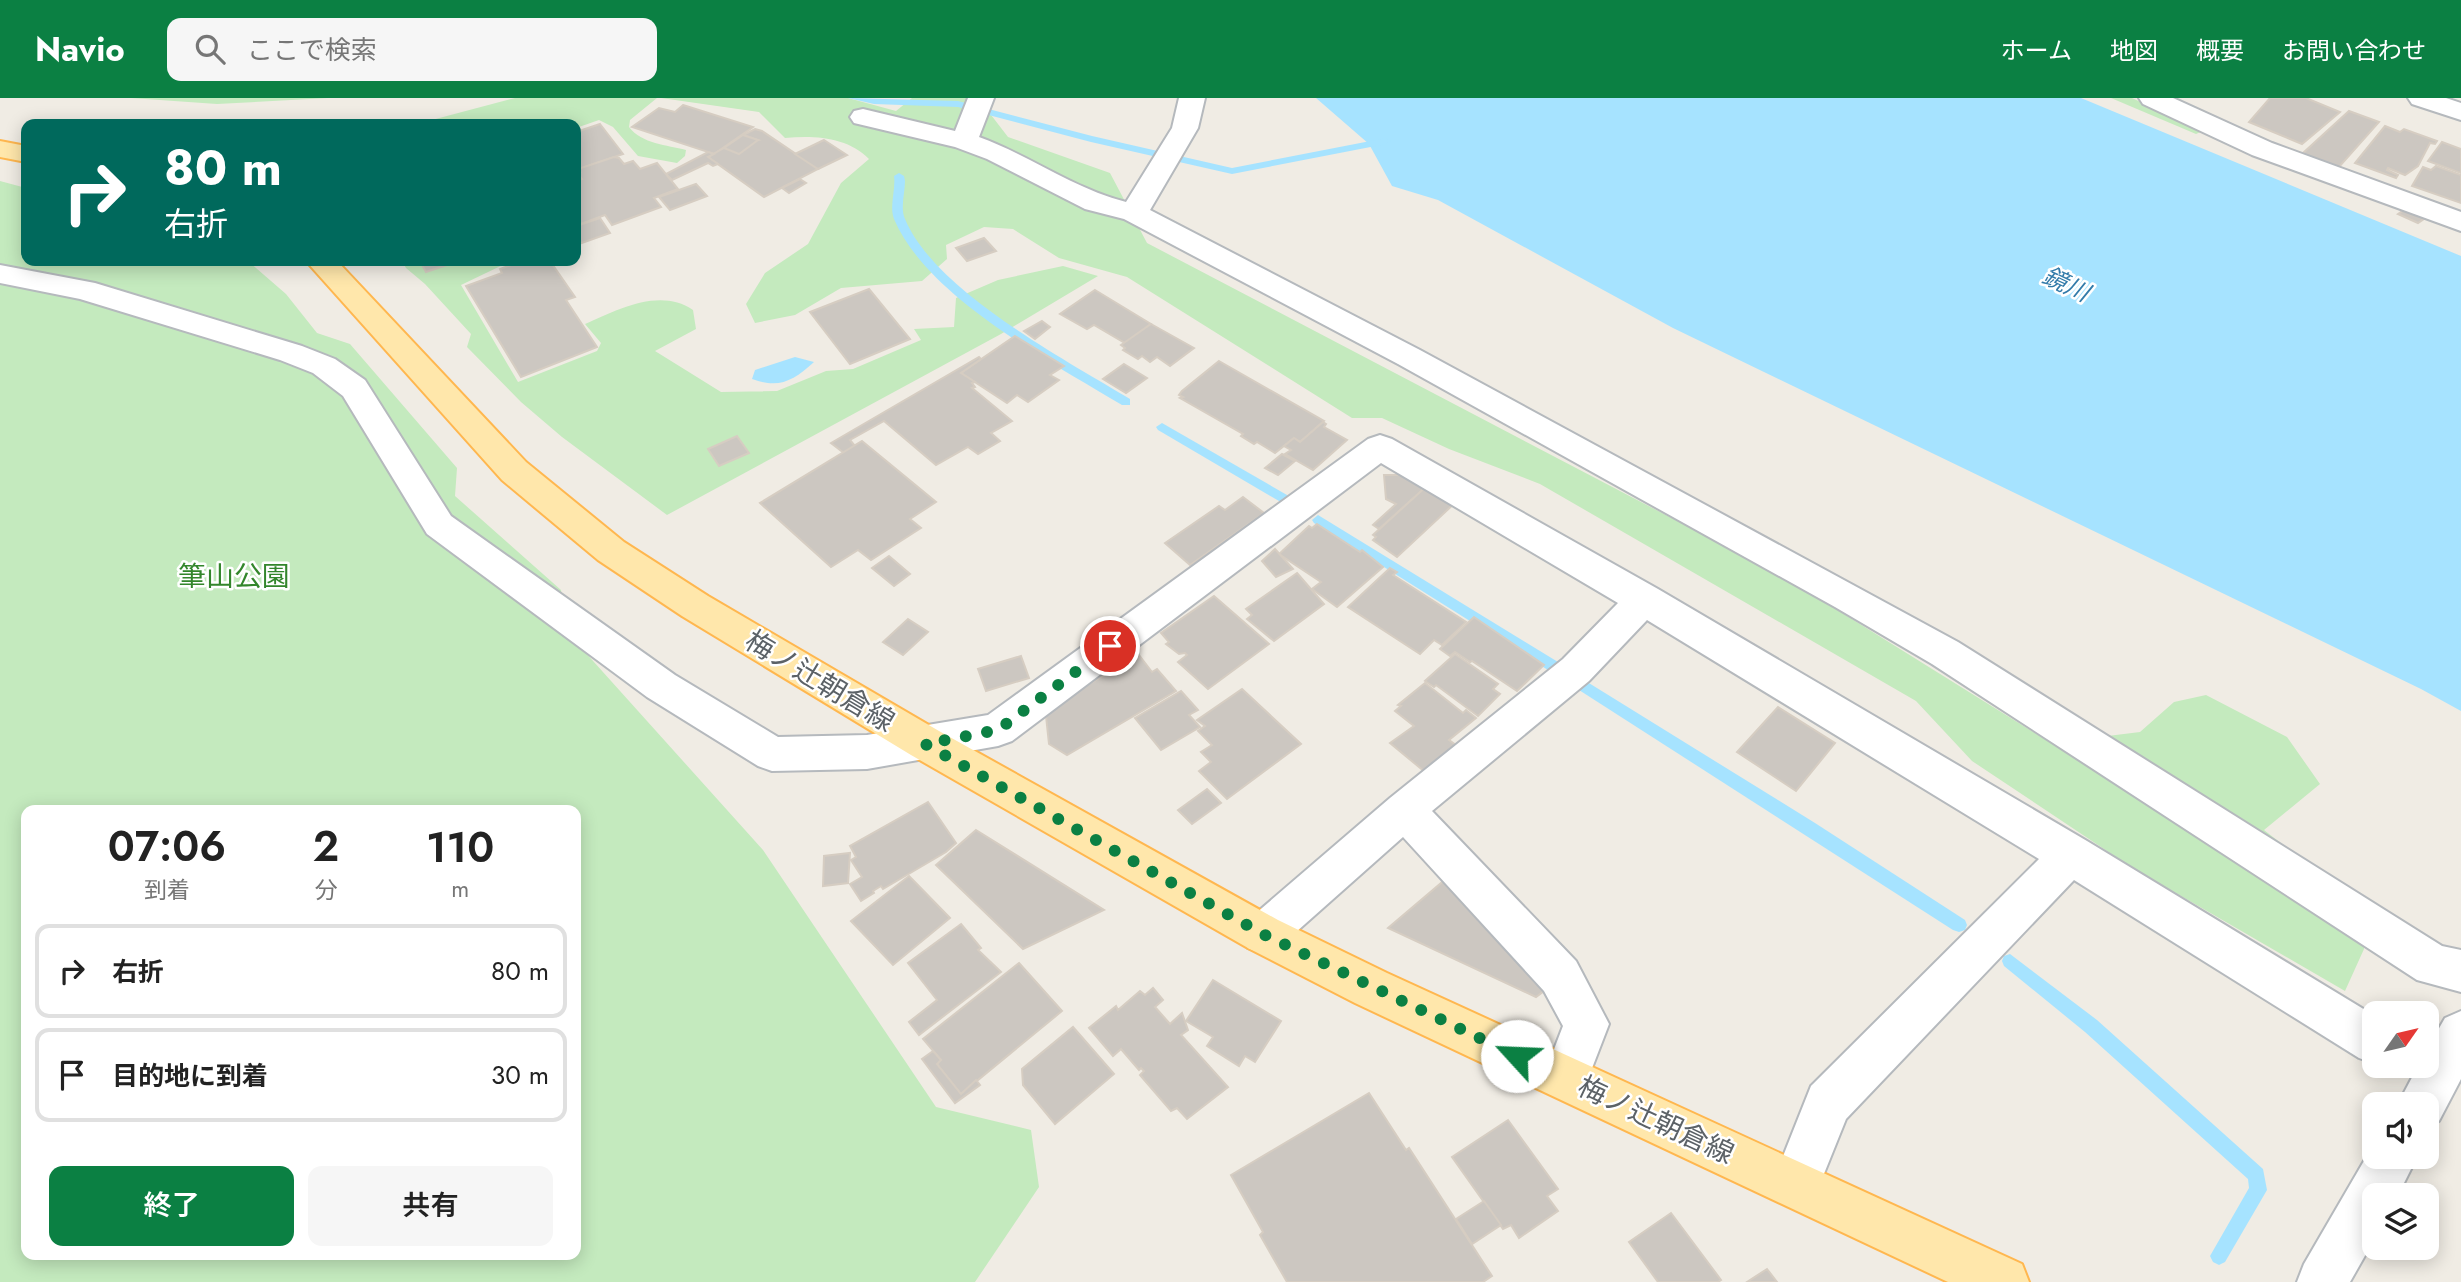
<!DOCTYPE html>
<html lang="ja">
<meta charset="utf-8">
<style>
body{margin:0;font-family:Jost,"Noto Sans JP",sans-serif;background:#f6f6f6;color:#222;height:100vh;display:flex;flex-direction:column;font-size:26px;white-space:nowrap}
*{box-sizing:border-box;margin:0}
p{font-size:23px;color:#767676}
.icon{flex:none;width:38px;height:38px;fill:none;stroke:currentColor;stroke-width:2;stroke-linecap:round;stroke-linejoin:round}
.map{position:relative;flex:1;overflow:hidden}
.drawer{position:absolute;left:21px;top:707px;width:560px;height:455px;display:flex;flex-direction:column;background:#fff;border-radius:14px;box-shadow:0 4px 18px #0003}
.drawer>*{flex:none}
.hud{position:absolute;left:21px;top:21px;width:560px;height:147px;border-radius:14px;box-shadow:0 4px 18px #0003;background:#00695c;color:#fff;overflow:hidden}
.needle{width:46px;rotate:56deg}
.buttons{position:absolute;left:2362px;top:903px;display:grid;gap:14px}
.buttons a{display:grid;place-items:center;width:77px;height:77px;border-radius:14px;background:#fff;box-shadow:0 4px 18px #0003;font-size:35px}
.pin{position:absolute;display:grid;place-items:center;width:60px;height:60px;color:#fff;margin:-30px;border:4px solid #fff;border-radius:50%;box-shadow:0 2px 7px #0007}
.me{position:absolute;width:77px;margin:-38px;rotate:295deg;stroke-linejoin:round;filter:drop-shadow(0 0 5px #0008)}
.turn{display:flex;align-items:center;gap:24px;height:147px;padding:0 28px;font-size:32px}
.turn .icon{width:91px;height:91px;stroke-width:2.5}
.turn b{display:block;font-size:49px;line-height:60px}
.eta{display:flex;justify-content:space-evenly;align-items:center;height:119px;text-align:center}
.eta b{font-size:42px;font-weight:600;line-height:49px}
.cta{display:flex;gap:14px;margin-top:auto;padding:14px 28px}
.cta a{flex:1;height:80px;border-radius:14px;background:#0b8043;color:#fff;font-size:28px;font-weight:600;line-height:80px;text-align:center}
.cta a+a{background:#f6f6f6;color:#222}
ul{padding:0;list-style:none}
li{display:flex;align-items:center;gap:21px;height:94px;margin:0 14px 10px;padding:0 14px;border:4px solid #e0e0e0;border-radius:14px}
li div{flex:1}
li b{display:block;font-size:26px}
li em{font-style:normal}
header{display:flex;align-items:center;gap:42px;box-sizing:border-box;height:98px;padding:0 35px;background:#0b8043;color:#fff}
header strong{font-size:33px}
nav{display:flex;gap:38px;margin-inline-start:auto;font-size:24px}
.search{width:490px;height:63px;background:#f6f6f6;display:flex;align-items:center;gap:18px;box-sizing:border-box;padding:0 24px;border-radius:14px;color:#767676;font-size:26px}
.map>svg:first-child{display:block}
</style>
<header>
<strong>Navio</strong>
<div class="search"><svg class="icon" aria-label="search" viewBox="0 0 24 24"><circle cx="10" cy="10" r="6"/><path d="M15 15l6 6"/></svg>ここで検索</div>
<nav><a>ホーム</a><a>地図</a><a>概要</a><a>お問い合わせ</a></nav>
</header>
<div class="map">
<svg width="2461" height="1184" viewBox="0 0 2461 1184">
<rect width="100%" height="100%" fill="#f0ece4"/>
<g fill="#c4eabe" fill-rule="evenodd">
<polygon points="131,0 328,0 217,6"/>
<path d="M515,0H657L630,22L629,29C642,46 667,47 686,52L685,58L677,65L638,58L613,29L599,22L576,30V26H396L428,23Z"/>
<path d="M661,0H848L896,13L912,0H978L1008,39L1110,75L1147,145L1786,480L2051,645L2140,634L2174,604L2206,597L2287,639L2320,686L2264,732L2365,811L2364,851L2345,893L2131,769L1972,663L1916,603L1540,386L1449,351L1382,320H1352L1127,179L1059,160L1013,131L984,129L946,147L947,161L922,183L841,190L795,217L755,225L746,206L765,175L808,146L841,85L869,61C848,39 814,37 785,40L759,14Z"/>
<polygon points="2111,0 2132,0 2203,33 2196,36"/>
<path d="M0,83L26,90V163H248L286,196L317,235L350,246L457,370L455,398L561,492L567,534L763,752L936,1009L1031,1032L1039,1089L975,1184H0ZM26,712H576V1157H26Z"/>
<path d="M402,163H511L461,187L518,284L597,253L601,245L585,226C617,212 660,189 693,212L696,231L655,253L721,294L777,293L826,273L853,271L921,242L914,231L954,229L956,200L998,182L1063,168L1098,178L1001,236L667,417L562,339L521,304L467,249L471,236L425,186L406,170Z"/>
</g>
<g fill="#a6e3ff">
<polygon points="1316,0 2081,0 2461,158 2461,613 2421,591 1673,230 1438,102 1392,88 1369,46"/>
<path d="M795,259L814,264C793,283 779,291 752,281L755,272Z"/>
</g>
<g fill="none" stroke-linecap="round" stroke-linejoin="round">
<g fill="#a6e3ff" fill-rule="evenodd">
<polygon points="848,0 958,3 1092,38 1232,70 1386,40 1391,43 1386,46 1232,76 1091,44 958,9 874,6"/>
<path d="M899,75L904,78L905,83C905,95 900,110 905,121C935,193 1064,261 1130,301V307H1122C1051,264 927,199 894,121C889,108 896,92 894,78Z"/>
<polygon points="1162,325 1287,397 1289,400 1287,403 1279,403 1158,332 1156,329"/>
<polygon points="1318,417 1558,564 1560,568 1558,572 1548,572 1314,425 1312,422"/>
<polygon points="1584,582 1815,725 1965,822 1967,827 1965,832 1959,834 1953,832 1579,592 1577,588 1579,584"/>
<polygon points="2010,856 2097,922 2263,1071 2267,1092 2225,1164 2219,1167 2213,1164 2210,1158 2249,1090 2248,1081 2085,934 2004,868 2002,863 2004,858"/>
</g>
</g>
<g fill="#ccc7c1" stroke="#d6cdc2" stroke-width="2">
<polygon points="2270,0 2306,0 2340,14 2302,46 2249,24"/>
<polygon points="683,7 753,29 714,56 632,29 659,10 675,14"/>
<polygon points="2349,13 2379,24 2338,70 2302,56"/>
<polygon points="600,26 623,56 576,72 576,34"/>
<polygon points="2385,28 2400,34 2404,31 2437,43 2435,46 2430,45 2418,68 2405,77 2388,70 2387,72 2398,77 2396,80 2355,65"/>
<polygon points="755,31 762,33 818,71 764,99 708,59 724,50 758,42 743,37"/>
<polygon points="743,37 758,42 739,56 724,50"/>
<polygon points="824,42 847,57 818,71 795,56"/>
<polygon points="2442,44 2461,51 2461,75 2428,63"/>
<polygon points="708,54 714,56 708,59 718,66 713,68 708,65 672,82 666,76"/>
<polygon points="614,59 619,60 624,66 633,63 640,71 657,65 678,91 654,100 661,109 612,127 605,117 578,127 576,123 576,83 582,81 577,75 580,74 578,71"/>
<polygon points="2436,68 2461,77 2461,105 2412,88 2423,69 2431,72"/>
<polygon points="800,81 806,85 789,95 782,90"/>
<polygon points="696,86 707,98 670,112 659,99"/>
<polygon points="2404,112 2424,121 2418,125 2398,116"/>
<polygon points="600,120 610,135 576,147 576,128"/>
<polygon points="984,140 996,153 967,163 956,150"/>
<polygon points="420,163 459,163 426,174"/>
<polygon points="522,163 550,163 575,199 566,202 597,249 521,279 466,188 502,175 500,171"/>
<polygon points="869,191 910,241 850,266 810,214"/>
<polygon points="1095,192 1151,226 1125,245 1094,227 1087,231 1060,216"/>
<polygon points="1042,223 1050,229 1035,241 1024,233"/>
<polygon points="1151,226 1194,250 1170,268 1157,259 1150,264 1142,258 1138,261 1123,252 1125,250 1121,247"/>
<polygon points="1015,238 1064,268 1050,277 1059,282 1028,304 1017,297 1007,305 961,275"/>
<polygon points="979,259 981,261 961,275 975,284 972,285 975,289 972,290 1012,323 991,335 1000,343 978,356 968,349 936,367 884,323 850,342 855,348 844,355 831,345"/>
<polygon points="1219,263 1324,323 1300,344 1294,340 1275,355 1257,344 1254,346 1241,338 1243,336 1180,300 1183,299 1179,297 1182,293"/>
<polygon points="1124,266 1147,280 1126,295 1103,281"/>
<polygon points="1323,324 1326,326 1324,329 1347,342 1313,372 1285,356 1291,352 1284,348 1294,340 1300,344"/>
<polygon points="737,338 749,355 719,368 708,351"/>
<polygon points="862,343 936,404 910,421 921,430 871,462 858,452 831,469 760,405"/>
<polygon points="1282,356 1295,363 1278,377 1265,370"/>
<polygon points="1384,377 1416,377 1429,386 1379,431 1373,427 1396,406 1386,401"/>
<polygon points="1429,386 1457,403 1397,459 1373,442 1376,439 1373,437"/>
<polygon points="1243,399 1264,415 1190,467 1165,445 1219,408 1225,412"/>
<polygon points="1317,426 1360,454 1362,452 1383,469 1337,509 1312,491 1321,484 1279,456 1309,428 1312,430"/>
<polygon points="1275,451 1293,471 1276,479 1262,463"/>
<polygon points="889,458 910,476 894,488 872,470"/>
<polygon points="1390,470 1397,474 1393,477 1466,524 1442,547 1434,542 1420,556 1348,509"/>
<polygon points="1297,475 1324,506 1274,543 1247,521 1252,517 1246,511"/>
<polygon points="1214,498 1269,546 1208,591 1178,564 1187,557 1185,555 1179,556 1166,546 1169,544 1161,535"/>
<polygon points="1474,519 1544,567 1517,593 1472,563 1470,564 1455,554 1450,558 1440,551"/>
<polygon points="908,521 928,534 903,557 883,544"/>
<polygon points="1455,556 1498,586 1493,591 1500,596 1478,618 1436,587 1434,589 1425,583"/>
<polygon points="1139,557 1152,574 1157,571 1176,593 1067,657 1049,646 1046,618 1084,589"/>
<polygon points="1021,558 1029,580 986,593 978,571"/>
<polygon points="1425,585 1463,615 1466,612 1476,620 1449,642 1456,647 1425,674 1390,645 1414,628 1395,613 1401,608 1398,607"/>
<polygon points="1242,591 1301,646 1227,701 1199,673 1211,664 1201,654 1212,647 1198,633 1205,628 1197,622"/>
<polygon points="1181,593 1198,612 1189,617 1200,629 1161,652 1135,620"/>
<polygon points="1778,609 1835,645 1796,693 1737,654"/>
<polygon points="1207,691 1221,705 1192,726 1178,712"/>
<polygon points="928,704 956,745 946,754 883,791 881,788 873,793 874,795 861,803 850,786 862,779 851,762 856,759 850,748"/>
<polygon points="976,732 1104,812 1023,851 936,767"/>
<polygon points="850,755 848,785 823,788 824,758"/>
<polygon points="909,778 950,820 893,867 851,823"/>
<polygon points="1447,780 1548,890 1536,899 1388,830"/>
<polygon points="961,826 981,850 978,852 1001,874 919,937 909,924 937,902 908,865"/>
<polygon points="1019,865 1062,913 961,996 937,966 941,962 923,941"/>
<polygon points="1213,882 1281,923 1255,964 1245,958 1239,968 1207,948 1213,939 1186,923"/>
<polygon points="1153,890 1163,902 1155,909 1170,926 1182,915 1188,932 1181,937 1228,989 1187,1021 1177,1010 1171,1013 1140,977 1144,973 1141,970 1139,972 1121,951 1113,958 1089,930 1116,908 1118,912 1140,893 1145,897"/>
<polygon points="1073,929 1114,976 1055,1026 1023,987 1022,971"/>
<polygon points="933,953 941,962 937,966 961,996 976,982 980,987 955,1005 922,961"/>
<polygon points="1369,995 1406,1052 1409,1050 1492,1178 1483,1184 1287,1184 1260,1137 1263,1134 1231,1077"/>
<polygon points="1508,1022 1558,1091 1547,1098 1558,1113 1519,1140 1511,1127 1503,1131 1452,1059"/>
<polygon points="1484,1103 1501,1127 1472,1146 1456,1121"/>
<polygon points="1671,1115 1721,1182 1718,1184 1658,1184 1629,1144"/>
<polygon points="1767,1171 1777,1184 1747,1184"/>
</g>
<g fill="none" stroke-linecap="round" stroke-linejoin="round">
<defs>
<g id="minor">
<path d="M968,0H994L979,39C1029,57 1074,91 1126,104L1172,30L1179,0H1205L1198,30L1150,112L1420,252L1958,544L2442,848L2461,852V894L2417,882L1932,566L1835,509L1398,266L1124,121L1085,111L987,61L955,49L854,25L850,19L854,13L863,11L955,33Z"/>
<polygon points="2139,0 2173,0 2272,45 2461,114 2461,133 2252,57 2143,6"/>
<polygon points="2408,0 2446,0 2461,5 2461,22 2412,6"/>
<polygon points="0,167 95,185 302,248 335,261 365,282 451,418 675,577 778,639 867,637 988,617 1368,341 1380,337 1392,341 1658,491 2087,743 2375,918 2375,966 2359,960 2074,782 1846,1021 1813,1103 1796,1110 1779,1103 1772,1086 1811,988 2039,761 1647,522 1589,583 1432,713 1576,863 1609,926 1582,996 1566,1003 1550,996 1543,980 1563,928 1544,893 1403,739 1278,850 1263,856 1248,850 1241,836 1248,822 1390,700 1563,561 1618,505 1381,365 1012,643 998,648 867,671 772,673 758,668 647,599 427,436 343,298 313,275 280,262 80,201 0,185"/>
<polygon points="2461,913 2461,981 2439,1023 2427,1027 2427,1006 2398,1006 2418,968 2427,968 2427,951 2445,920"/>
<polygon points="2375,1044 2375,1059 2417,1059 2398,1097 2375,1097 2375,1140 2350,1184 2297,1184 2304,1166"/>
</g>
<g id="major">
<polygon points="0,43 26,48 26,64 0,59"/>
<polygon points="306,163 337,163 526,364 624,444 708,498 939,633 1278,822 1387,875 2022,1166 2029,1184 1948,1184 1355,905 1248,850 911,657 682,518 598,462 502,382"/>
</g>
</defs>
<use href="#minor" stroke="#b5b9bd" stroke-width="4"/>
<use href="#major" stroke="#ffb74f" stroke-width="4"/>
<use href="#minor" fill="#fff" fill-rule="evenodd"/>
<use href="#major" fill="#ffe7ab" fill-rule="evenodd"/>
</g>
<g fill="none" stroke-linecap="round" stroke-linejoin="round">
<polyline stroke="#0b8043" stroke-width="12" stroke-dasharray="0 21.6" points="1110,548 998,632 925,646 1263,836 1517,958"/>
</g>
<g text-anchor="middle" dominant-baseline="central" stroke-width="5" stroke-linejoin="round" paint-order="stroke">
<g font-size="24" font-style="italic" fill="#327baa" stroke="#fff">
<text transform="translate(2066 186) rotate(25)">鏡川</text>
</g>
<g font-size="28" fill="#33862c" stroke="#fff">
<text x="234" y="478">筆山公園</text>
</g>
<g font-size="28" fill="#5c6267" stroke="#fff">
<text transform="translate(820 583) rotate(31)">梅ノ辻朝倉線</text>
<text transform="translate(1656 1022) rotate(25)">梅ノ辻朝倉線</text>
</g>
</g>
</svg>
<div class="buttons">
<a><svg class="needle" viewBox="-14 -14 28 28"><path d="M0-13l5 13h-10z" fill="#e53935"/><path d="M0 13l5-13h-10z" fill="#767676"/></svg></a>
<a><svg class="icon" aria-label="sound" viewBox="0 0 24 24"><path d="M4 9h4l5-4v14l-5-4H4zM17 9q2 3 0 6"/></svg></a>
<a><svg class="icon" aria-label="layers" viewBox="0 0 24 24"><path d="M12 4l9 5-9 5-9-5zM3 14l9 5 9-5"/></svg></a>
</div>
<div class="pin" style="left:1110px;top:548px;background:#d93025"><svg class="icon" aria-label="arrive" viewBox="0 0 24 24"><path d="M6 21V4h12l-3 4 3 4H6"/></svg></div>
<svg class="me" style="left:1517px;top:958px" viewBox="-20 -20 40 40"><circle r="19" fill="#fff"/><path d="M0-13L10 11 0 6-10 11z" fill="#0b8043"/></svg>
<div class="hud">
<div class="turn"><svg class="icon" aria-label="right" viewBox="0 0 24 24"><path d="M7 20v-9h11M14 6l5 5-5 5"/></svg><div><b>80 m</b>右折</div></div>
</div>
<section class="drawer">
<div class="eta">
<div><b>07:06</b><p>到着</p></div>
<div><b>2</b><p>分</p></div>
<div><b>110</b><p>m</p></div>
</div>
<ul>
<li><svg class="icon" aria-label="right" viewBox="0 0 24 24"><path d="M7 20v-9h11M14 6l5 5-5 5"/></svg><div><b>右折</b></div><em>80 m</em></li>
<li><svg class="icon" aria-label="arrive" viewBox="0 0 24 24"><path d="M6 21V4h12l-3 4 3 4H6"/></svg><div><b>目的地に到着</b></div><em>30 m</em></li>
</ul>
<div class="cta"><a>終了</a><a>共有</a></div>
</section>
</div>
